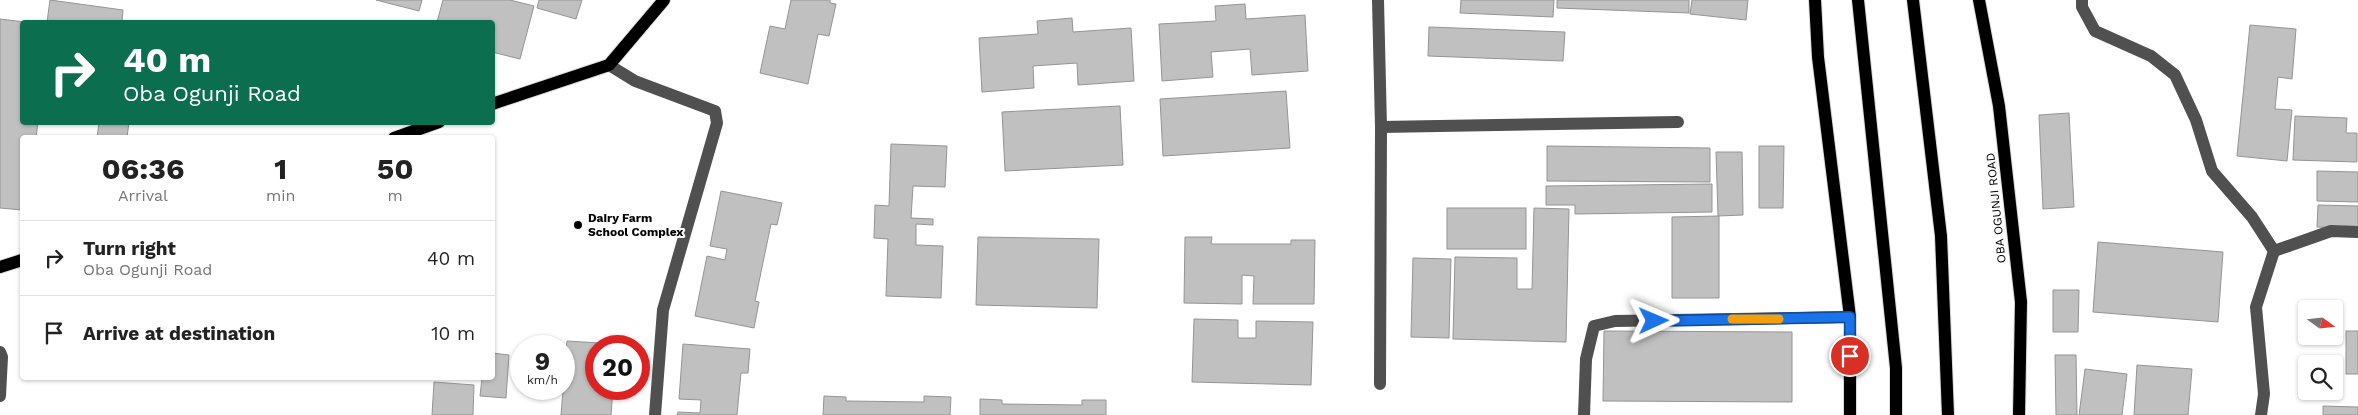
<!DOCTYPE html>
<style>
body{margin:0;font-family:"Work Sans",sans-serif;background:#f6f6f6;color:#222;height:100vh;display:flex;flex-direction:column;font-size:19px;white-space:nowrap}
*{box-sizing:border-box;margin:0}
p{font-size:16px;color:#767676}
.icon{flex:none;width:28px;height:28px;fill:none;stroke:currentColor;stroke-width:2;stroke-linecap:round;stroke-linejoin:round}
.map{position:relative;flex:1;overflow:hidden}
.sheet{position:absolute;left:20px;top:135px;width:475px;height:245px;display:flex;flex-direction:column;background:#fff;border-radius:5px;box-shadow:0 1px 4px #0004}
.sheet>*{flex:none}
.guide{position:absolute;left:20px;top:20px;width:475px;height:105px;border-radius:5px;box-shadow:0 1px 4px #0004;background:#0b6e4f;color:#fff;overflow:hidden}
.needle{width:32px;rotate:105deg}
.buttons{position:absolute;left:2298px;top:300px;display:grid;gap:10px}
.buttons a{display:grid;place-items:center;width:45px;height:45px;border-radius:5px;background:#fff;box-shadow:0 1px 4px #0004;font-size:25px}
.speed{position:absolute;left:510px;top:335px;display:flex;gap:10px;font-size:25px;font-weight:700;text-align:center}
.speed>*{display:grid;place-content:center;width:65px;height:65px;border-radius:50%;background:#fff;box-shadow:0 1px 4px #0004;line-height:1}
.speed small{font-size:12px;font-weight:400}
.speed .limit{border:8px solid #d22;background:#fff;color:#111}
.pin{position:absolute;display:grid;place-items:center;width:42px;height:42px;color:#fff;margin:-21px;border:2px solid #fff;border-radius:50%;box-shadow:0 1px 5px #0007}
.me{position:absolute;width:55px;margin:-28px;rotate:89deg;stroke-linejoin:round;filter:drop-shadow(0 0 4px #0008)}
.turn{display:flex;align-items:center;gap:18px;height:105px;padding:0 20px;font-size:22px}
.turn .icon{width:65px;height:65px;stroke-width:2.5}
.turn b{display:block;font-size:35px;line-height:42px}
.eta{display:flex;justify-content:space-evenly;align-items:center;height:85px;text-align:center}
.eta b{font-size:30px;font-weight:700;line-height:35px}
ul{padding:0;list-style:none}
li{display:flex;align-items:center;gap:15px;height:75px;padding:0 20px;border-top:1px solid #e0e0e0}
li div{flex:1}
li b{display:block;font-size:19px}
li em{font-style:normal}
.map>svg:first-child{display:block}
</style>
<div class="map">
<svg width="2358" height="415" viewBox="0 0 2358 415">
<rect width="100%" height="100%" fill="#fff"/>
<g fill="#c0c0c0" stroke="#949494">
<polygon points="50,0 123,10 122,22 47,22"/>
<polygon points="376,0 422,0 419,11"/>
<polygon points="443,0 510,0 534,6 520,59 492,52 492,22 437,22"/>
<polygon points="539,0 582,0 576,19 537,8"/>
<polygon points="791,0 830,0 830,3 836,4 829,36 818,34 808,84 760,73 770,26 785,29"/>
<polygon points="1461,0 1554,0 1553,17 1460,13"/>
<polygon points="1557,0 1689,0 1689,13 1557,8"/>
<polygon points="1692,0 1748,0 1746,20 1690,14"/>
<polygon points="1245,4 1246,19 1305,15 1308,71 1252,75 1250,49 1211,52 1213,77 1162,81 1159,24 1216,21 1215,6"/>
<polygon points="1072,18 1073,32 1131,28 1134,81 1078,85 1077,63 1033,66 1034,88 982,92 979,38 1038,34 1037,21"/>
<polygon points="0,19 25,22 22,22 22,122 38,122 36,138 22,138 22,210 0,208"/>
<polygon points="2250,25 2296,29 2292,79 2278,77 2275,109 2292,110 2287,161 2237,156"/>
<polygon points="1429,27 1565,32 1563,61 1428,56"/>
<polygon points="1286,91 1290,148 1163,156 1160,99"/>
<polygon points="1120,106 1123,165 1005,171 1002,112"/>
<polygon points="2069,113 2074,207 2043,209 2039,115"/>
<polygon points="2295,116 2347,118 2346,133 2357,133 2357,162 2293,160"/>
<polygon points="99,122 129,122 127,138 97,138"/>
<polygon points="891,144 947,146 945,187 913,186 911,218 933,219 933,225 916,224 916,245 943,246 941,298 886,296 888,239 874,238 875,205 889,206"/>
<polygon points="1547,146 1710,148 1710,182 1547,181"/>
<polygon points="1759,146 1784,146 1783,208 1759,208"/>
<polygon points="1716,152 1742,152 1743,215 1718,216"/>
<polygon points="2317,171 2358,172 2358,202 2317,201"/>
<polygon points="1712,184 1712,212 1575,214 1575,205 1546,205 1546,186"/>
<polygon points="721,191 782,203 777,225 771,224 755,301 759,302 754,328 695,316 707,256 725,260 727,249 710,246"/>
<polygon points="2318,205 2358,206 2358,229 2317,227"/>
<rect x="1447" y="208" width="79" height="41"/>
<polygon points="1534,208 1569,209 1566,342 1453,339 1455,257 1517,258 1517,289 1532,289"/>
<polygon points="1719,216 1719,298 1672,298 1672,217"/>
<polygon points="978,237 1099,239 1097,308 976,305"/>
<polygon points="1185,237 1212,237 1211,244 1291,244 1291,240 1315,240 1314,304 1253,304 1254,276 1242,275 1242,304 1184,303"/>
<polygon points="2098,242 2223,252 2218,322 2093,312"/>
<polygon points="1413,258 1451,259 1449,338 1411,337"/>
<polygon points="2053,290 2079,290 2078,332 2053,332"/>
<polygon points="1194,319 1238,320 1238,338 1256,338 1256,321 1313,322 1311,385 1192,382"/>
<polygon points="1604,331 1792,332 1792,402 1603,401"/>
<rect x="2346" y="331" width="12" height="43"/>
<polygon points="567,341 616,344 616,346 596,346 596,389 613,389 611,415 561,415"/>
<polygon points="683,344 750,349 748,373 741,373 737,415 677,415 678,412 700,413 701,400 679,399"/>
<polygon points="492,353 509,355 506,398 480,396 482,378 492,378"/>
<polygon points="2055,355 2076,355 2077,415 2056,415"/>
<polygon points="2137,365 2192,369 2188,415 2134,415"/>
<polygon points="2085,369 2127,374 2122,415 2079,415"/>
<polygon points="434,382 474,385 473,415 432,415"/>
<polygon points="824,396 846,397 846,401 924,402 924,396 951,397 950,415 823,415"/>
<polygon points="980,399 1002,400 1002,404 1082,405 1082,400 1106,400 1106,415 980,415"/>
<polygon points="2323,406 2358,407 2358,415 2323,415"/>
</g>
<g fill="none" stroke-linecap="round" stroke-linejoin="round">
<defs>
<g id="major">
<polyline points="1815,0 1818,57 1850,317 1850,415"/>
<polyline points="1858,0 1896,368 1896,415"/>
<polyline points="1913,0 1941,236 1948,415"/>
<polyline points="1979,0 1999,106 2021,302 2019,415"/>
<polyline points="492,104 609,65 664,0"/>
<polyline points="394,138 439,122"/>
<polyline points="0,267 22,260"/>
</g>
</defs>
<use href="#major" stroke="#dbdbdb" stroke-width="14"/>
<g stroke="#505050" stroke-width="12">
<polyline points="1378,0 1381,127 1380,384"/>
<polyline points="2082,0 2082,7 2095,31 2151,56 2175,75 2196,120 2212,171 2252,217 2274,251"/>
<polyline points="609,65 635,81 715,111 717,123 663,310 655,415"/>
<polyline points="1381,127 1678,122"/>
<polyline points="0,352 2,357 0,396"/>
<polyline points="1584,415 1586,359 1594,326 1615,321 1850,317"/>
<polyline points="2261,415 2264,394 2256,307 2274,251 2331,231 2358,232"/>
</g>
<use href="#major" stroke="#000" stroke-width="12"/>
</g>
<g fill="none" stroke-linecap="round" stroke-linejoin="round">
<defs>
<polyline id="route" points="1654,321 1850,317 1850,356"/>
</defs>
<use href="#route" stroke="#114b97" stroke-width="12"/>
<use href="#route" stroke="#1a73e8" stroke-width="9"/>
<polyline stroke="#f59e0b" stroke-width="9" points="1732,319 1779,319"/>
</g>
<circle fill="#000" stroke="#fff" stroke-width="2" cx="578" cy="225" r="5"/>
<g text-anchor="middle" dominant-baseline="central" stroke-width="4" stroke-linejoin="round" paint-order="stroke">
<g font-size="12" fill="#000" stroke="#fff">
<text transform="translate(1996 208) rotate(-96)">OBA OGUNJI ROAD</text>
</g>
<g font-size="12" font-weight="bold" fill="#000" stroke="#fff" text-anchor="start">
<text x="588" y="218">Dairy Farm<tspan x="588" dy="14">School Complex</tspan></text>
</g>
</g>
</svg>
<div class="buttons">
<a><svg class="needle" viewBox="-14 -14 28 28"><path d="M0-13l5 13h-10z" fill="#e53935"/><path d="M0 13l5-13h-10z" fill="#767676"/></svg></a>
<a><svg class="icon" aria-label="search" viewBox="0 0 24 24"><circle cx="10" cy="10" r="6"/><path d="M15 15l6 6"/></svg></a>
</div>
<div class="speed"><div>9<small>km/h</small></div><div class="limit">20</div></div>
<div class="pin" style="left:1850px;top:356px;background:#d93025"><svg class="icon" aria-label="arrive" viewBox="0 0 24 24"><path d="M6 21V4h12l-3 4 3 4H6"/></svg></div>
<svg class="me" style="left:1654px;top:321px" viewBox="-20 -20 40 40"><path d="M0-17L14 15 0 8-14 15z" fill="#1a73e8" stroke="#fff" stroke-width="4"/></svg>
<div class="guide">
<div class="turn"><svg class="icon" aria-label="right" viewBox="0 0 24 24"><path d="M7 20v-9h11M14 6l5 5-5 5"/></svg><div><b>40 m</b>Oba Ogunji Road</div></div>
</div>
<section class="sheet">
<div class="eta">
<div><b>06:36</b><p>Arrival</p></div>
<div><b>1</b><p>min</p></div>
<div><b>50</b><p>m</p></div>
</div>
<ul>
<li><svg class="icon" aria-label="right" viewBox="0 0 24 24"><path d="M7 20v-9h11M14 6l5 5-5 5"/></svg><div><b>Turn right</b><p>Oba Ogunji Road</p></div><em>40 m</em></li>
<li><svg class="icon" aria-label="arrive" viewBox="0 0 24 24"><path d="M6 21V4h12l-3 4 3 4H6"/></svg><div><b>Arrive at destination</b></div><em>10 m</em></li>
</ul>
</section>
</div>
